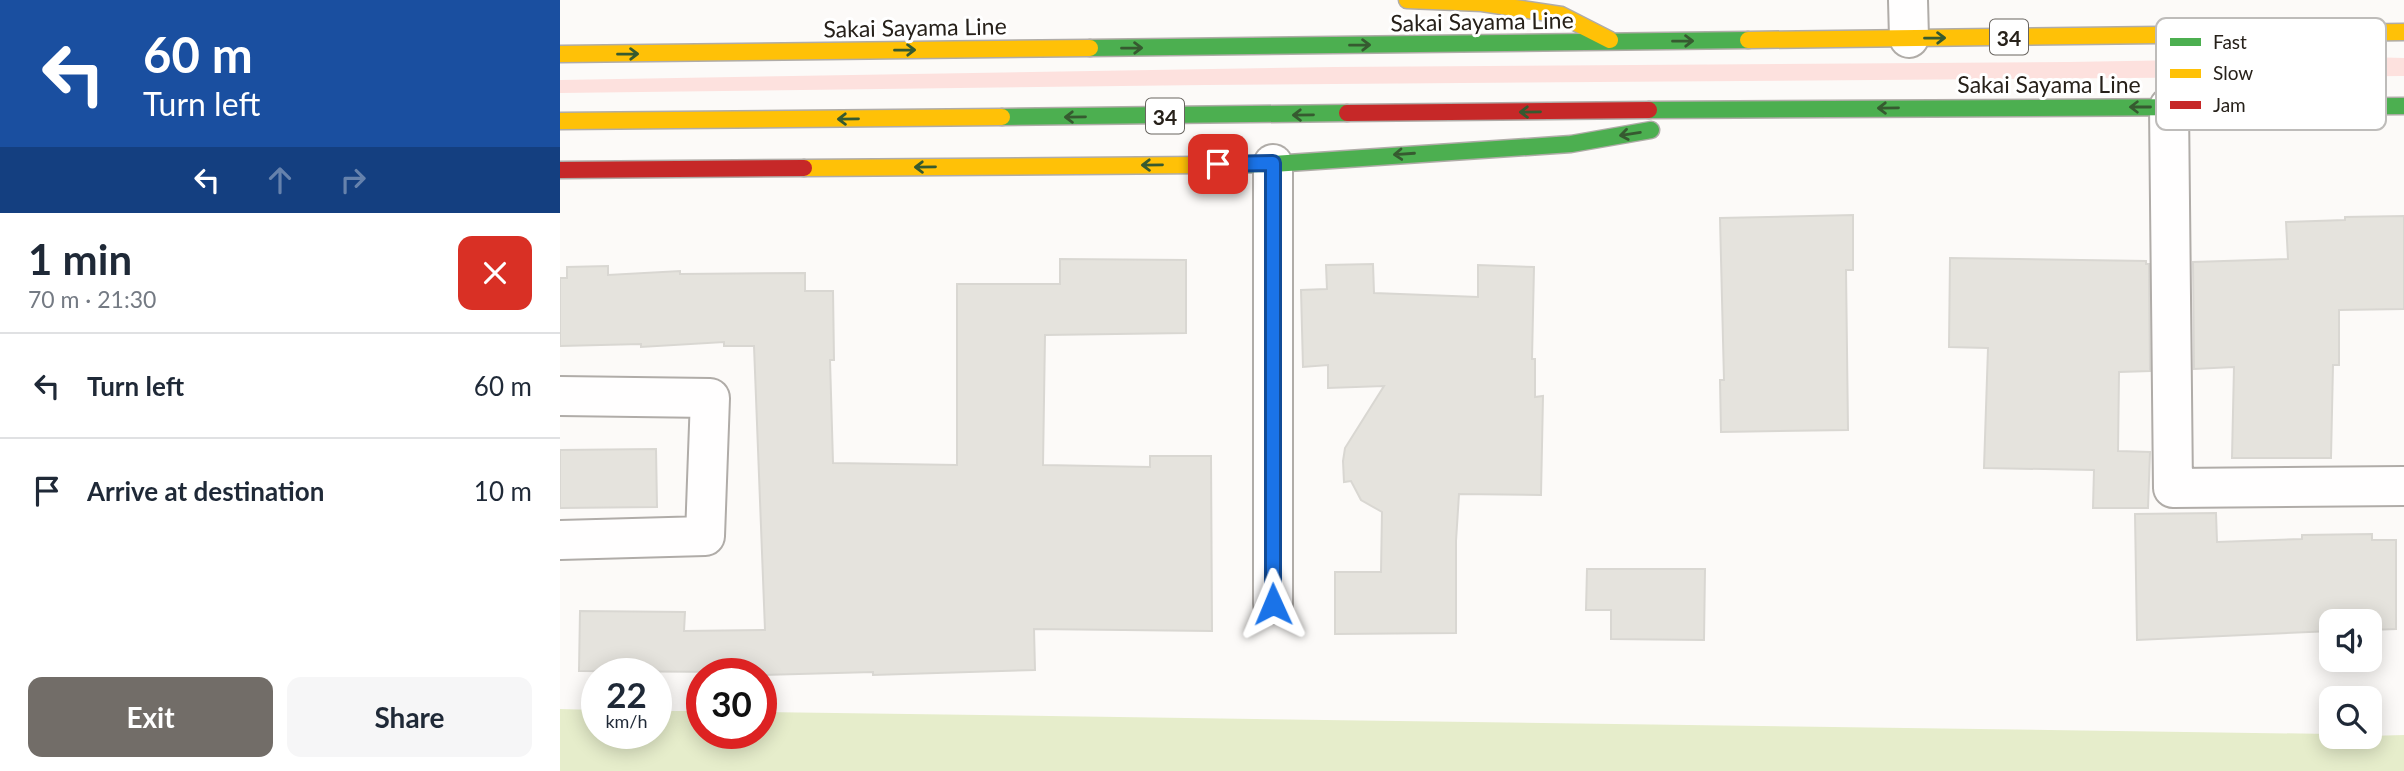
<!DOCTYPE html>
<meta charset="utf-8">
<style>
body{margin:0;font-family:Lato,sans-serif;background:#f6f6f7;color:#1f2937;height:100vh;display:flex;flex-direction:column;font-size:26px;white-space:nowrap}
*{box-sizing:border-box;margin:0}
p{font-size:23px;color:#747a83}
.icon{flex:none;width:38px;height:38px;fill:none;stroke:currentColor;stroke-width:2;stroke-linecap:round;stroke-linejoin:round}
.map{position:relative;flex:1;overflow:hidden}
.sheet{display:flex;flex-direction:column;background:#fff;width:560px}
.sheet>*{flex:none}
.guide{background:#1a4fa0;color:#fff;overflow:hidden}
.buttons{position:absolute;left:1759px;top:609px;display:grid;gap:14px}
.buttons a{display:grid;place-items:center;width:63px;height:63px;border-radius:14px;background:#fff;box-shadow:0 4px 18px #0003;font-size:35px}
.speed{position:absolute;left:21px;top:658px;display:flex;gap:14px;font-size:35px;font-weight:700;text-align:center}
.speed>*{display:grid;place-content:center;width:91px;height:91px;border-radius:50%;background:#fff;box-shadow:0 4px 18px #0003;line-height:1}
.speed small{font-size:18px;font-weight:400}
.speed .limit{border:10px solid #d22;background:#fff;color:#111}
.pin{position:absolute;display:grid;place-items:center;width:60px;height:60px;color:#fff;margin:-30px;border-radius:14px;box-shadow:0 4px 10px #0006}
.me{position:absolute;width:77px;margin:-38px;rotate:359deg;stroke-linejoin:round;filter:drop-shadow(0 0 5px #0008)}
.turn{display:flex;align-items:center;gap:24px;height:147px;padding:0 28px;font-size:32px}
.turn .icon{width:91px;height:91px;stroke-width:2.5}
.turn b{display:block;font-size:49px;line-height:60px}
.lanes{display:flex;align-items:center;height:66px;padding:0 28px;background:#0003;justify-content:center;gap:35px;direction:ltr}
.lanes .off{opacity:.35}
.round{display:grid;place-items:center;flex:none;width:74px;height:74px;border-radius:14px;background:#f6f6f7}
.headline{display:flex;align-items:center;justify-content:space-between;height:119px;padding:0 28px}
h1{font-size:42px;font-weight:700;line-height:52px}
.action{display:flex;gap:14px;margin-top:auto;padding:14px 28px}
.action a{flex:1;height:80px;border-radius:14px;background:#726d68;color:#fff;font-size:28px;font-weight:700;line-height:80px;text-align:center}
.action a+a{background:#f6f6f7;color:#1f2937}
ul{padding:0;list-style:none}
li{display:flex;align-items:center;gap:21px;height:105px;padding:0 28px;border-top:2px solid #e0e1e3}
li div{flex:1}
li b{display:block;font-size:26px}
li em{font-style:normal}
main{display:flex;flex:1;min-height:0}
.map>svg:first-child{display:block}
</style>
<main>
<section class="sheet">
<div class="guide">
<div class="turn"><svg class="icon" aria-label="left" viewBox="0 0 24 24"><path d="M17 20v-9H6M10 6l-5 5 5 5"/></svg><div><b>60 m</b>Turn left</div></div>
<div class="lanes"><svg class="icon" aria-label="left" viewBox="0 0 24 24"><path d="M17 20v-9H6M10 6l-5 5 5 5"/></svg><svg class="icon off" aria-label="ahead" viewBox="0 0 24 24"><path d="M12 20V5M6 11l6-6 6 6"/></svg><svg class="icon off" aria-label="right" viewBox="0 0 24 24"><path d="M7 20v-9h11M14 6l5 5-5 5"/></svg></div>
</div>
<div class="headline"><div><h1>1 min</h1><p>70 m · 21:30</p></div><a class="round" style="background:#d93025;color:#fff"><svg class="icon" aria-label="close" viewBox="0 0 24 24"><path d="M6 6l12 12M18 6L6 18"/></svg></a></div>
<ul>
<li><svg class="icon" aria-label="left" viewBox="0 0 24 24"><path d="M17 20v-9H6M10 6l-5 5 5 5"/></svg><div><b>Turn left</b></div><em>60 m</em></li>
<li><svg class="icon" aria-label="arrive" viewBox="0 0 24 24"><path d="M6 21V4h12l-3 4 3 4H6"/></svg><div><b>Arrive at destination</b></div><em>10 m</em></li>
</ul>
<div class="action"><a>Exit</a><a>Share</a></div>
</section>
<div class="map">
<svg width="1844" height="771" viewBox="0 0 1844 771">
<rect width="100%" height="100%" fill="#fcfaf8"/>
<polygon fill="#fde1de" points="1806,57 1844,58 1844,76 646,85 0,93 0,80 774,67 1508,62"/>
<polygon fill="#e6edcb" points="0,709 37,710 37,733 96,733 96,711 142,711 142,733 201,733 201,712 1771,734 1771,737 1844,735 1844,771 0,771"/>
<g fill="#e5e3dd" stroke="#d9d7d2" stroke-width="2">
<polygon points="1293,215 1293,270 1286,270 1288,430 1161,432 1160,380 1164,380 1160,218"/>
<polygon points="1844,216 1844,309 1779,310 1779,365 1773,365 1771,458 1672,458 1674,367 1634,369 1633,262 1728,259 1726,222 1785,220 1785,217"/>
<polygon points="1390,258 1586,261 1586,264 1589,264 1590,371 1559,372 1558,451 1590,452 1588,508 1533,508 1534,470 1424,468 1428,348 1389,347"/>
<polygon points="500,259 626,260 626,333 485,335 483,465 590,467 590,456 651,456 652,631 474,629 475,670 313,675 313,672 201,675 170,672 19,671 20,611 125,612 124,631 205,630 194,346 164,346 164,342 81,347 81,344 0,346 0,278 7,278 7,267 48,266 48,275 120,271 120,274 245,273 245,291 273,291 274,360 270,360 273,463 397,465 397,284 500,284"/>
<polygon points="813,264 814,293 918,297 918,265 974,267 972,359 975,359 975,397 983,396 981,495 899,494 896,541 896,633 775,634 775,572 821,572 822,512 801,500 791,481 784,482 783,461 785,448 824,386 768,388 768,365 743,367 741,290 767,289 766,265"/>
<polygon points="96,449 97,507 0,508 0,450"/>
<polygon points="1656,513 1657,542 1742,539 1742,535 1812,534 1812,540 1836,540 1836,629 1810,630 1810,621 1771,621 1771,631 1577,640 1575,514"/>
<polygon points="1027,569 1145,569 1144,640 1051,639 1051,610 1026,610"/>
</g>
<g fill="none" stroke-linecap="round" stroke-linejoin="round">
<defs>
<g id="street">
<polyline points="1348,0 1349,38"/>
<polyline points="1609,107 1613,488 1844,486"/>
<polyline points="713,164 713,604"/>
<polyline points="0,396 150,398 145,536 0,540"/>
</g>
<g id="fast">
<polyline points="530,48 1188,40"/>
<polyline points="1089,110 1844,106"/>
<polyline points="442,117 787,113"/>
<polyline points="640,165 713,164 1011,144 1091,130"/>
</g>
<g id="slow">
<polyline points="847,0 922,3 1001,15 1050,40"/>
<polyline points="1188,40 1844,32"/>
<polyline points="0,54 530,48"/>
<polyline points="0,121 442,117"/>
<polyline points="244,168 640,165"/>
</g>
<g id="jam">
<polyline points="787,113 1089,110"/>
<polyline points="0,170 244,168"/>
</g>
</defs>
<use href="#street" stroke="#b0aca8" stroke-width="42"/>
<use href="#fast" stroke="#b0aca8" stroke-width="19"/>
<use href="#slow" stroke="#b0aca8" stroke-width="19"/>
<use href="#jam" stroke="#b0aca8" stroke-width="19"/>
<use href="#street" stroke="#fffefe" stroke-width="38"/>
<use href="#fast" stroke="#4caf50" stroke-width="16"/>
<use href="#slow" stroke="#ffc107" stroke-width="16"/>
<use href="#jam" stroke="#c62828" stroke-width="16"/>
</g>
<defs><path id="oneway-shaft" d="M-6 0H5M1.5-3L5.5 0L1.5 3" fill="none" stroke-width="1.6" stroke-linecap="round" stroke-linejoin="round" transform="scale(1.75)"/></defs>
<g stroke="#365a30">
<use href="#oneway-shaft" transform="translate(1375 38) rotate(-1)"/>
<use href="#oneway-shaft" transform="translate(1123 41) rotate(-1)"/>
<use href="#oneway-shaft" transform="translate(800 45) rotate(-1)"/>
<use href="#oneway-shaft" transform="translate(572 48) rotate(-1)"/>
<use href="#oneway-shaft" transform="translate(345 50) rotate(-1)"/>
<use href="#oneway-shaft" transform="translate(68 54) rotate(-1)"/>
<use href="#oneway-shaft" transform="translate(1580 107) rotate(180)"/>
<use href="#oneway-shaft" transform="translate(1328 108) rotate(179)"/>
<use href="#oneway-shaft" transform="translate(970 112) rotate(179)"/>
<use href="#oneway-shaft" transform="translate(743 115) rotate(179)"/>
<use href="#oneway-shaft" transform="translate(515 117) rotate(179)"/>
<use href="#oneway-shaft" transform="translate(288 119) rotate(179)"/>
<use href="#oneway-shaft" transform="translate(1070 134) rotate(171)"/>
<use href="#oneway-shaft" transform="translate(844 154) rotate(176)"/>
<use href="#oneway-shaft" transform="translate(592 165) rotate(179)"/>
<use href="#oneway-shaft" transform="translate(365 167) rotate(179)"/>
</g>
<g fill="none" stroke-linecap="round" stroke-linejoin="round">
<defs>
<polyline id="route" points="658,164 713,163 713,604"/>
</defs>
<use href="#route" stroke="#114b97" stroke-width="18"/>
<use href="#route" stroke="#1a73e8" stroke-width="12"/>
</g>
<g text-anchor="middle" dominant-baseline="central" stroke-width="6" stroke-linejoin="round" paint-order="stroke">
<g fill="#fff" stroke="#68645f" stroke-width="2">
<rect x="1430" y="19.5" width="38" height="35" rx="5"/>
<rect x="586" y="98.5" width="38" height="35" rx="5"/>
</g>
<g font-size="21" font-weight="bold" fill="#27211a">
<text x="1449" y="37">34</text>
<text x="605" y="116">34</text>
</g>
<g font-size="23" fill="#27211a" stroke="#fff">
<text transform="translate(922 21) rotate(-1)">Sakai Sayama Line</text>
<text transform="translate(355 27) rotate(-1)">Sakai Sayama Line</text>
<text x="1489" y="84">Sakai Sayama Line</text>
</g>
</g>
<rect x="1596" y="18" width="230" height="112" rx="10" fill="#fff" stroke="#bebcba" stroke-width="2"/>
<rect x="1610" y="38" width="31" height="8" fill="#4caf50"/>
<rect x="1610" y="69" width="31" height="9" fill="#ffc107"/>
<rect x="1610" y="101" width="31" height="8" fill="#c62828"/>
<g font-size="19" fill="#27211a">
<text x="1653" y="49">Fast</text>
<text x="1653" y="80">Slow</text>
<text x="1653" y="112">Jam</text>
</g>
</svg>
<div class="buttons">
<a><svg class="icon" aria-label="sound" viewBox="0 0 24 24"><path d="M4 9h4l5-4v14l-5-4H4zM17 9q2 3 0 6"/></svg></a>
<a><svg class="icon" aria-label="search" viewBox="0 0 24 24"><circle cx="10" cy="10" r="6"/><path d="M15 15l6 6"/></svg></a>
</div>
<div class="speed"><div>22<small>km/h</small></div><div class="limit">30</div></div>
<div class="pin" style="left:658px;top:164px;background:#d93025"><svg class="icon" aria-label="arrive" viewBox="0 0 24 24"><path d="M6 21V4h12l-3 4 3 4H6"/></svg></div>
<svg class="me" style="left:713px;top:604px" viewBox="-20 -20 40 40"><path d="M0-17L14 15 0 8-14 15z" fill="#1a73e8" stroke="#fff" stroke-width="4"/></svg>
</div>
</main>
